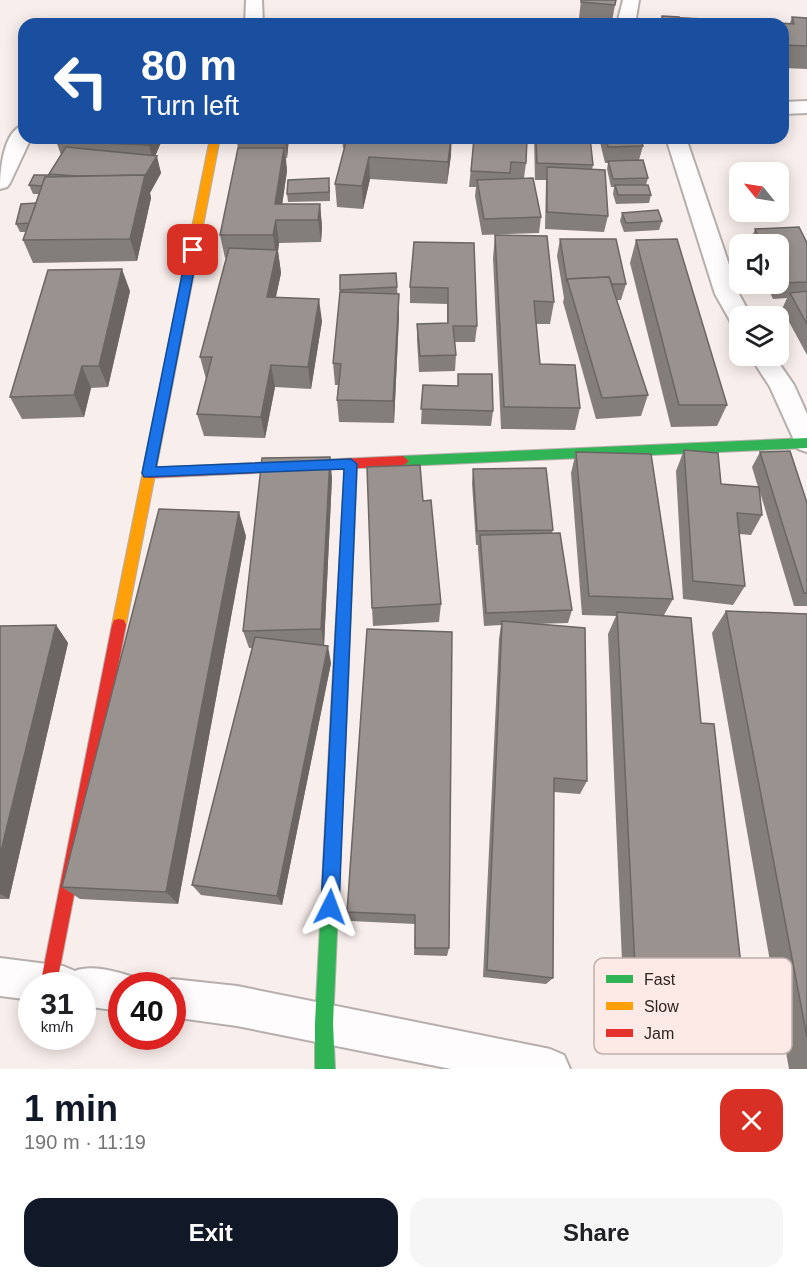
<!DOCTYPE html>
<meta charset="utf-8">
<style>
body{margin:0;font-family:Helvetica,sans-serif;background:#f6f6f6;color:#202124;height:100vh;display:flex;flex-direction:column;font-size:22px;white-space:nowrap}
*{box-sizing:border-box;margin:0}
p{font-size:20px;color:#757577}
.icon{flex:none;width:33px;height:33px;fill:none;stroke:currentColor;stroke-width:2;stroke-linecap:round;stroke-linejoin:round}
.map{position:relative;height:1069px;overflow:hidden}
.panel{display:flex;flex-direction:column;background:#fff;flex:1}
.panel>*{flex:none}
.guide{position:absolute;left:18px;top:18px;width:771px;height:126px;border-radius:18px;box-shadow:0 3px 15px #0003;background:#1a4fa0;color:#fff;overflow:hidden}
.needle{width:39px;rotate:300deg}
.tools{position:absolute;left:729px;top:162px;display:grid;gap:12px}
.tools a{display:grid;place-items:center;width:60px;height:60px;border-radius:12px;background:#fff;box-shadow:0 3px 15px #0003;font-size:30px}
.speed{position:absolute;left:18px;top:972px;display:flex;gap:12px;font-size:30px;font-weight:700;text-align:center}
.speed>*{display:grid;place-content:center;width:78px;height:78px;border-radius:50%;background:#fff;box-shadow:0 3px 15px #0003;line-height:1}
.speed small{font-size:15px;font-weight:400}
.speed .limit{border:9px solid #d22;background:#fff;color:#111}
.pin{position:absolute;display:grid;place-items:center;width:51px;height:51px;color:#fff;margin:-26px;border-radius:12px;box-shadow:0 3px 9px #0006}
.me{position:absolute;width:66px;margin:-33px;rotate:3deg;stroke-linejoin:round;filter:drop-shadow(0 0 4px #0008)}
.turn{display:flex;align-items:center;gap:21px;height:126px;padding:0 24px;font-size:27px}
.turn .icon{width:78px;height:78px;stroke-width:2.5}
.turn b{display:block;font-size:42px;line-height:51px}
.round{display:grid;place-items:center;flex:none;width:63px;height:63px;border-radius:18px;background:#f6f6f6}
.overview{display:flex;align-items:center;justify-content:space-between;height:102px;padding:0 24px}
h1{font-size:36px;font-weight:800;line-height:45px;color:#111827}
.action{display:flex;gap:12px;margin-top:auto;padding:12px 24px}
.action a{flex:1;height:69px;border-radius:18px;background:#111827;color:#fff;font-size:24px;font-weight:800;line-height:69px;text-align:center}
.action a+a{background:#f6f6f6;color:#202124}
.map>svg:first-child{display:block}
</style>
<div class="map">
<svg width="807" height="1069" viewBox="0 0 807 1069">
<rect width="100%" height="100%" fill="#f8eeeb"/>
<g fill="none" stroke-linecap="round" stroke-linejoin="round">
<defs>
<g id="street">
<polygon points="246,0 262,0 263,24 245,24"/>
<polygon points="623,0 639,0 635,24 617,24"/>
<polygon points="807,101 807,113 783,114 783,102"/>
<path d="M24,125V138H31L10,183L7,187L0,189C0,171 3,130 24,125Z"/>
<polygon points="666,138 686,138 739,294 751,316 740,316 740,326 732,324 715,294"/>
<polygon points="750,356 774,356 794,385 807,414 807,452 798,449 770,387"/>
<path d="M0,958L63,966L75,971C92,964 119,972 136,978L139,986H122V1011L82,1006V986H32V1000L0,996Z"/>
<polygon points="172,979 237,986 550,1049 564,1055 570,1069 451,1069 237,1026 172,1017 172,986 158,986"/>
</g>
<g id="fast">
<polygon points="807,438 807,448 403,466 397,461 403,456"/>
<polygon points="339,702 344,704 347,709 333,1023 335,1069 315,1069 315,1023 331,709 334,704"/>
</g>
<g id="slow">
<polygon points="210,138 220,138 126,625 124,630 119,631 114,630 112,625"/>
<polygon points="351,459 357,464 347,709 344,714 339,716 334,714 331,709 345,464"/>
</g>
<g id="jam">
<polygon points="403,456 409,461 403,466 148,478 142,473 148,468"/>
<polygon points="119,619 124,620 126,625 57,983 56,986 40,986 112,625 114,620"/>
</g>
</defs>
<use href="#street" stroke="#b6aeac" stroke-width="4"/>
<use href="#fast" stroke="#b6aeac" stroke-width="2"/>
<use href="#slow" stroke="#b6aeac" stroke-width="2"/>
<use href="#jam" stroke="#b6aeac" stroke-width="2"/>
<use href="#street" fill="#fefcfc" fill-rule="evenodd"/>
<use href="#fast" fill="#30b455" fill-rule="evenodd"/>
<use href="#slow" fill="#ff9f0a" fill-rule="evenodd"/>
<use href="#jam" fill="#e5322d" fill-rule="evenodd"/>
</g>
<g fill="#847e7b">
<polygon points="581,0 615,5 612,21 579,18"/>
<polygon points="662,16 790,23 792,17 807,18 807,69 783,68 783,24 660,24"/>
<polygon points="57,138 163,138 155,156 161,173 150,193 151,198 137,261 33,263 23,240 26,232 20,232 16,224 36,203 39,194 33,194 29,185 49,175 49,174 61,155 56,141"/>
<polygon points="289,138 287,158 286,158 287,171 282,204 320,204 322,227 321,242 279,243 278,251 281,273 276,297 322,321 311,389 275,387 265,438 204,436 197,414 206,379 200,357 226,258 225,258 220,235 238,149 237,142"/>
<polygon points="342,138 452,138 451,155 447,184 370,179 363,209 337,207 335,184 345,148 343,148"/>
<polygon points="474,138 526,163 524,178 541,217 539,233 482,235 475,196 476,187 469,187"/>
<polygon points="534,138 590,138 593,165 592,170 608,216 604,232 545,229 546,180 535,180"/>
<polygon points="599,138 640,138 643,146 639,160 648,178 646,185 651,195 649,203 616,204 613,194 614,187 611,187 607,169 608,163 605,163"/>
<polygon points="330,187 330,201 288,202 287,194"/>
<polygon points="622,213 662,221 659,230 624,232 620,221"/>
<polygon points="755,229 807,243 807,355 782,309 787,298 773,299 766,284 778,284 778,244 749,244"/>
<polygon points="212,234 214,242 214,257 189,259 186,251"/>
<polygon points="495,235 554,302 550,324 536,324 540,364 580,408 575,430 501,429 493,258"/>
<polygon points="560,239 626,284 621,300 617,300 648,395 641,416 596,419 563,302 564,298 557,256"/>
<polygon points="636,240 727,405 717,426 671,427 630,263"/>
<polygon points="414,242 477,326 475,342 455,342 456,355 455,371 419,372 417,340 417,324 447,323 447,304 410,303 410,287"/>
<polygon points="396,273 399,316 394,423 339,422 337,400 338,385 335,385 333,363 340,292 340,275"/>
<polygon points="130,291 108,387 91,388 84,417 22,419 10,397"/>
<polygon points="458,374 493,411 491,426 421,424 423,385 458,386"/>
<polygon points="684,450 721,484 758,487 752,467 760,452 807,503 807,606 794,606 760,492 762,515 751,535 739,534 745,586 733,605 683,599 676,471"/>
<polygon points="576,452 673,599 664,615 701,723 749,1037 730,1042 625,1031 608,634 616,616 582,615 571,473"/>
<polygon points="473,469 553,530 552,533 572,610 568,623 534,624 587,781 580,794 554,792 553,978 546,984 483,977 499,639 501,625 484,626 478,549 478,545 476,545 472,483"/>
<polygon points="332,477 324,645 331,663 282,905 201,895 192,885 252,648 249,648 243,631"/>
<polygon points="423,501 441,604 439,622 373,626 372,608"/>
<polygon points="246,536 178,904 80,899 62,887"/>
<polygon points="726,611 807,614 807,1069 789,1069 712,633"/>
<polygon points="56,625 68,643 9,899 0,899 0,626"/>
<polygon points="367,629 449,948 447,956 414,955 415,924 350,921 347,912"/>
</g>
<g fill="#6b6664">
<polygon points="152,138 163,138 153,161 149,145"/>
<polygon points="286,138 289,138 287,158 285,142"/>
<polygon points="451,138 451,155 447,184 448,162"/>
<polygon points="284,148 287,171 280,220 275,204"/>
<polygon points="157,156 161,173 150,193 151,198 137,261 130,239 145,175"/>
<polygon points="369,157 370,179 363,209 362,186"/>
<polygon points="320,204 322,227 321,242 318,220"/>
<polygon points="276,220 279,243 278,251 281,273 271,319 267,297 276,256 273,235"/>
<polygon points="212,234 214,242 214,257 213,249"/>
<polygon points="122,269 130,291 108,387 99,366"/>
<polygon points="399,294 399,316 394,423 393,401"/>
<polygon points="319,299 322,321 311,389 308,367"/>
<polygon points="271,365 275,387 265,438 261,417"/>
<polygon points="82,366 91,388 84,417 74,395"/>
<polygon points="330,457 332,477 324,647 321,629"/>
<polygon points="239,512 246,536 178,904 166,892"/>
<polygon points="56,625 68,643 9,899 0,894 0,855"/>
<polygon points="328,646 331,663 282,905 277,896"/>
</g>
<g fill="#99928f" stroke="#6b6664" stroke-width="1.5">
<polygon points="581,0 616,0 615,5 581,2"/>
<polygon points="662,16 679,17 677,24 662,24"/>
<polygon points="792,17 807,18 807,46 783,45 783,24 680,24 679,18 794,24"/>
<polygon points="413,23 429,24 412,24"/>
<polygon points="57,138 152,138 149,145 56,141"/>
<polygon points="237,138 286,138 285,142 237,142"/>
<polygon points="347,138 451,138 448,162 369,157 362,186 335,184"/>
<polygon points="474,138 527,138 526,163 511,162 510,173 471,171"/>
<polygon points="536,138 590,138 593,165 537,163"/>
<polygon points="606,138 640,138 643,146 608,147"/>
<polygon points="66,147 157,156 145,176 145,175 76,176 49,174"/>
<polygon points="238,148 284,148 275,204 320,204 318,220 276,220 273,235 220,235"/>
<polygon points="643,160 648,178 613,179 608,161"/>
<polygon points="547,167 605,170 608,216 547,212"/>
<polygon points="34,175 49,175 50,177 45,177 42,186 29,185"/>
<polygon points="145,175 130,239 23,240 45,177"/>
<polygon points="329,178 329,192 287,194 288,180"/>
<polygon points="533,178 541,217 484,219 477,180"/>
<polygon points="615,185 648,185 651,195 618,195"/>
<polygon points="36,203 29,223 16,224 21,204"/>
<polygon points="658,210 662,221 626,223 622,213"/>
<polygon points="799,227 807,243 807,282 780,283 778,279 778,244 762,244 755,229"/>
<polygon points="212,234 213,249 186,251 187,236"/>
<polygon points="495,235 547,236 554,302 534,301 540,364 575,365 580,408 504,407"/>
<polygon points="560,239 616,239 626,284 612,284 609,277 567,279 567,282"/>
<polygon points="677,239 727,405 679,405 636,240"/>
<polygon points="414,242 474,243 477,326 453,326 456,355 420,356 417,324 448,323 448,288 410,287"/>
<polygon points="229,248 277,250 267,297 319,299 308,367 271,365 261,417 197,414 212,357 200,357"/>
<polygon points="122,269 99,366 82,366 74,395 10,397 48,270"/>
<polygon points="396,273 397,287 340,290 340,275"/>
<polygon points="609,277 648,395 602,398 567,279"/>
<polygon points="807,291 807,324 790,293"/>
<polygon points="340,292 399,294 393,401 337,400 341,364 333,363"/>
<polygon points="458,374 492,374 493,411 421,409 423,385 458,386"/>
<polygon points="684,450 718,453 721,484 759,487 762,515 737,513 745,586 693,581"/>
<polygon points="790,451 807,503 807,593 804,593 760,452"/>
<polygon points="576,452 651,454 673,599 589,596"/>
<polygon points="330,457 321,629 243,631 262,458"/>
<polygon points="420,465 423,501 431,500 441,604 372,608 367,467"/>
<polygon points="546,468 553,530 477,531 473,469"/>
<polygon points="159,509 239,512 166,892 62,887"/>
<polygon points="560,533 572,610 486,613 480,535"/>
<polygon points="726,611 807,614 807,1037"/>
<polygon points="617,612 691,618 701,723 714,724 749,1037 638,1026"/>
<polygon points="502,621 585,628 587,781 554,778 553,978 487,970"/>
<polygon points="56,625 0,855 0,626"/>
<polygon points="367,629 452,632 449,948 415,948 415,915 347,912"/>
<polygon points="255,637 328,646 277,896 192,885"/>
</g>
<polygon fill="#1a73e8" stroke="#114b97" stroke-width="1.5" points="193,246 198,250 156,467 351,459 357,464 339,907 336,913 330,916 323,913 321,907 344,469 144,477 142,473 187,250"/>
<rect x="594" y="958" width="198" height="96" rx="9" fill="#fdeae6" stroke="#beafac" stroke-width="1.5"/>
<rect x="606" y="975" width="27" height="8" fill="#30b455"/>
<rect x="606" y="1002" width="27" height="8" fill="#ff9f0a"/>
<rect x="606" y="1029" width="27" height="8" fill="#e5322d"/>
<g font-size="16" fill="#2b2523">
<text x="644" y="985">Fast</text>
<text x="644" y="1012">Slow</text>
<text x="644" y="1039">Jam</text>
</g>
</svg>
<div class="tools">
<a><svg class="needle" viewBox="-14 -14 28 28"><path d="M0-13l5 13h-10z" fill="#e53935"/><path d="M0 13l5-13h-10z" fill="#757577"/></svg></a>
<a><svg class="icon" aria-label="sound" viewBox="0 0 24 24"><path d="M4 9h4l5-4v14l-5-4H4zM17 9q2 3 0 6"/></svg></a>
<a><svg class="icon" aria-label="layers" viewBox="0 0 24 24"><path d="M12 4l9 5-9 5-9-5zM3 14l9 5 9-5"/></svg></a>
</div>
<div class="speed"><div>31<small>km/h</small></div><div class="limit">40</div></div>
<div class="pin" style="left:193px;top:250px;background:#d93025"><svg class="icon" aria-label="arrive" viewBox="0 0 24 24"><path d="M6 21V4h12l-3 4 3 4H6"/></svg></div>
<svg class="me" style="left:330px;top:907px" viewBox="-20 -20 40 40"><path d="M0-17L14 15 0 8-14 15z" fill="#1a73e8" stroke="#fff" stroke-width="4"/></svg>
<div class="guide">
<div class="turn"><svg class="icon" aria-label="left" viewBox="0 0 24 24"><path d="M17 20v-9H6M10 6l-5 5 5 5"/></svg><div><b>80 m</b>Turn left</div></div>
</div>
</div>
<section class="panel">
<div class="overview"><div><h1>1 min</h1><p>190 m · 11:19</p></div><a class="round" style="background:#d93025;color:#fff"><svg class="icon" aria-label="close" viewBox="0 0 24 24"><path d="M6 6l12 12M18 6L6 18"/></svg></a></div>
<div class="action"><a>Exit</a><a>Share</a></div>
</section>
